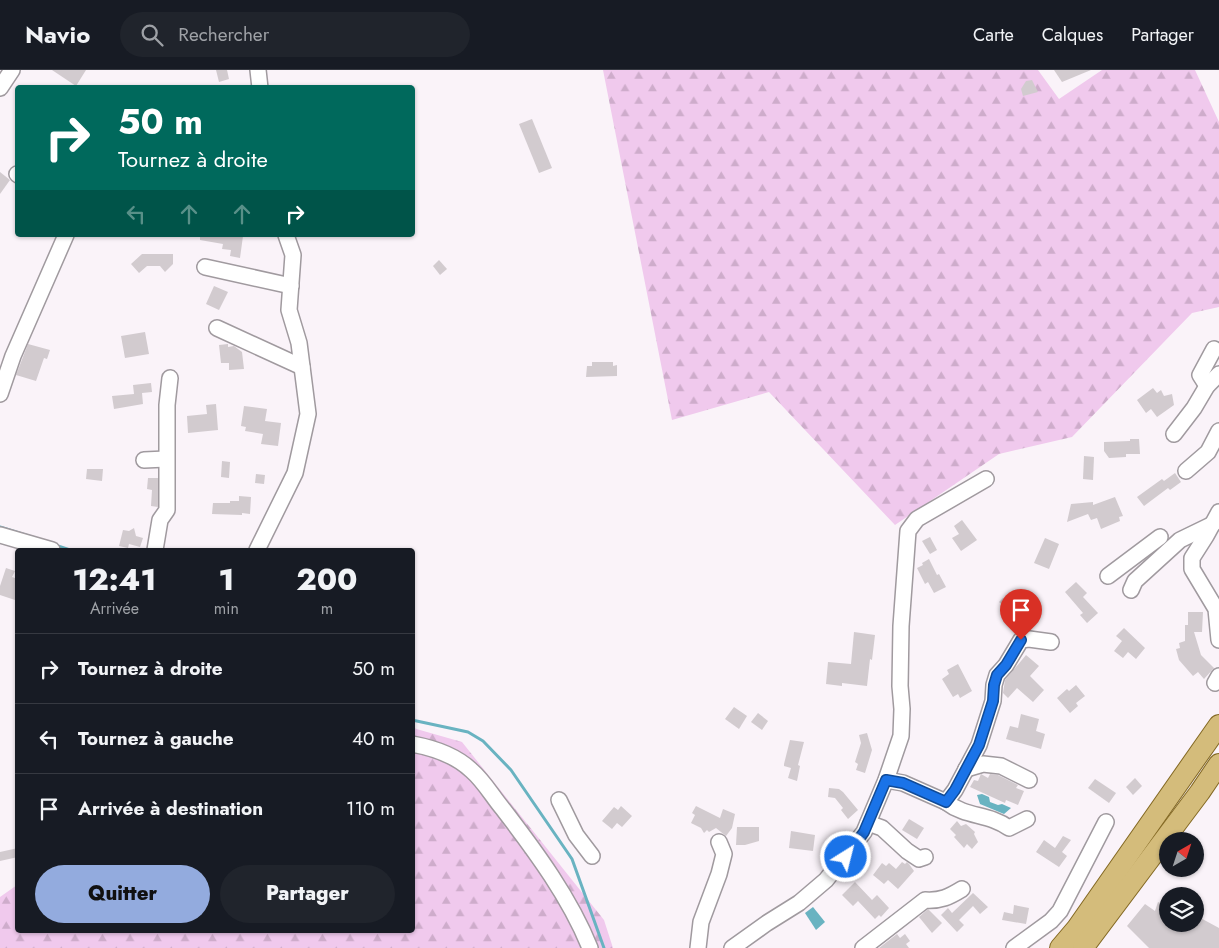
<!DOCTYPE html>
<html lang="fr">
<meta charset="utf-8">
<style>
body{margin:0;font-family:Jost,sans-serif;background:#20242c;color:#f1f3f6;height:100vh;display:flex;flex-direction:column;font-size:19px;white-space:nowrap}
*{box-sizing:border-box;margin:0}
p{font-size:16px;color:#9ea1a6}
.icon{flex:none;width:28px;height:28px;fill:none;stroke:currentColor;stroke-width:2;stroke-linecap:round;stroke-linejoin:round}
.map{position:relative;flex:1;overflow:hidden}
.side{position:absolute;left:15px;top:478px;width:400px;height:385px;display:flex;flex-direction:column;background:#171b24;border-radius:5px;box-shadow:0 1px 4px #0004}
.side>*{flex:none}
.hud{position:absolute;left:15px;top:15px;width:400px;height:152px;border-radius:5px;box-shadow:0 1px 4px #0004;background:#00695c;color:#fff;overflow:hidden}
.needle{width:32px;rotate:39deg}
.buttons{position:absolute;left:1159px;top:762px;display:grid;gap:10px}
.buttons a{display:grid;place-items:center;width:45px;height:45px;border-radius:50%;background:#171b24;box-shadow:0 1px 4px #0004;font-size:25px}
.pin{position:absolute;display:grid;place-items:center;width:42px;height:42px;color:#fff;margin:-51px -21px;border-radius:50% 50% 50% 0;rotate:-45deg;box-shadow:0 0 5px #0007}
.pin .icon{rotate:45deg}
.me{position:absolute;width:55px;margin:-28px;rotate:36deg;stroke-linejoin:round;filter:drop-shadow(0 0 4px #0008)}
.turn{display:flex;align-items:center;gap:18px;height:105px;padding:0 20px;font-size:22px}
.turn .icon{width:65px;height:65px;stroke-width:2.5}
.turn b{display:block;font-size:35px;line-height:42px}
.lanes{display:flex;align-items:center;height:48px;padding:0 20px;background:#0003;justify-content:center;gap:25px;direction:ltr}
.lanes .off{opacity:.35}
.eta{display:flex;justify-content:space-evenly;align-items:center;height:85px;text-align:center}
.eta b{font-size:30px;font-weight:800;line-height:35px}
.action{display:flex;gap:10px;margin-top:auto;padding:10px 20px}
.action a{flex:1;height:58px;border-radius:30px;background:#93abde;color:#111;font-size:20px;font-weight:800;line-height:58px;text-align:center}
.action a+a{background:#20242c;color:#f1f3f6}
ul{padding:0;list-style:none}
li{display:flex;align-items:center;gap:15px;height:70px;padding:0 20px;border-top:1px solid #363941}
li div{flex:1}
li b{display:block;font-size:19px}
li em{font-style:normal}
header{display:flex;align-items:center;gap:30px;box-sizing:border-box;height:70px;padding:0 25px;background:#171b24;border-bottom:1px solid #363941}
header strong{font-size:24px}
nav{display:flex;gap:28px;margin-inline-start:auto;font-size:18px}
.search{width:350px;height:45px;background:#20242c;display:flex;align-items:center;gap:12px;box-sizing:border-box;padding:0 18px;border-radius:28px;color:#9ea1a6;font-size:19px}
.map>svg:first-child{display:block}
</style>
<header>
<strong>Navio</strong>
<div class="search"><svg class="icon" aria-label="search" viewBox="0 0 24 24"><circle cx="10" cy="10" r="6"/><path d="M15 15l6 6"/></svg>Rechercher</div>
<nav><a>Carte</a><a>Calques</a><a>Partager</a></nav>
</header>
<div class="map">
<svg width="1219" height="878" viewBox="0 0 1219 878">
<defs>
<pattern id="forest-firs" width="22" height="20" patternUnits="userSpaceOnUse" patternTransform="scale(1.25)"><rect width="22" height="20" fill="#f0c9ed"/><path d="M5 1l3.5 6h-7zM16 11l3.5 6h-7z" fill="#ceaccb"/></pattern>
</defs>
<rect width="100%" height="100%" fill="#faf3f9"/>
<g fill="url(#forest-firs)">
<polygon points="603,0 1038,0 1059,29 1102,0 1195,0 1219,52 1219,237 1192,243 1072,367 999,384 895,455 769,322 672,350"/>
<polygon points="413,658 462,672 604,850 613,878 0,878 0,827 17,815 18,860 412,860"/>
</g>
<g fill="#69b3c1">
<polygon points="982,724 989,727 990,732 998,735 1002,734 1011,738 1004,744 980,734 977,725"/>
<polygon points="813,837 825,852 816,860 805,843"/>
</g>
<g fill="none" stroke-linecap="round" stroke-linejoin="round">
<g stroke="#69b3c1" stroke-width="3">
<polyline points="0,457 35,468"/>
<polyline points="55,475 70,480"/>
<polyline points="412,650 468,662 483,671 511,700 572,789 604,878"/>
</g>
</g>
<g fill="#d2cbcf">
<polygon points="52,0 86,0 76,16"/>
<polygon points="216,0 227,0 229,9 219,12"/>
<polygon points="1054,0 1091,0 1062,12"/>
<polygon points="1032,10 1038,22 1023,26 1021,19 1026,11"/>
<polygon points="532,49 552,98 539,103 519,54"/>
<polygon points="0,102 10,110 0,124"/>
<polygon points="200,165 243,166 240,188 230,186 231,180 222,179 223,174 200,170"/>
<polygon points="142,184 173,184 173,194 165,202 160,196 147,196 139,203 131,194"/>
<polygon points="439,190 447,199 440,205 433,196"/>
<polygon points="214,216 228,222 219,240 206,234"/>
<polygon points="145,262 149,284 125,288 121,266"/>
<polygon points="28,274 50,280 47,289 44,288 36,311 16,305"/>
<polygon points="228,274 228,277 234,276 242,282 244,299 229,300 229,293 221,293 219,275"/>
<polygon points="592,292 613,292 613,296 617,295 617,306 586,307 587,296 592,296"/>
<polygon points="151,313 152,322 142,323 143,334 114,339 112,326 134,324 133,315"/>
<polygon points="1153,318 1157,323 1161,320 1164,326 1172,324 1174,335 1157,347 1151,339 1146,343 1137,330"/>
<polygon points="216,334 218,360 188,363 187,346 207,344 206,335"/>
<polygon points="244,336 267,339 265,351 281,353 278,376 261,374 263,364 245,361 246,357 241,356"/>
<polygon points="1130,369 1139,369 1140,384 1126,384 1126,387 1109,388 1104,381 1104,372 1130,371"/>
<polygon points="1084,386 1094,387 1093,410 1083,409"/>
<polygon points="222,391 230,392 229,408 221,407"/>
<polygon points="87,399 103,399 102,411 86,409"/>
<polygon points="1175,403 1181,412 1170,420 1168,418 1144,436 1137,427 1162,409 1164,411"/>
<polygon points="256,404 265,405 264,414 255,413"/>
<polygon points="148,408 158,408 158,437 151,436 152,420 147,419"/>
<polygon points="239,426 251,427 250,444 242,443 242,445 212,444 213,433 230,433 230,431 239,431"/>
<polygon points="1115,427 1123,446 1119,447 1120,451 1101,459 1097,448 1091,450 1088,444 1067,452 1071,434 1093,432 1093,435"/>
<polygon points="962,450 977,470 961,481 952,468 959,464 954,456"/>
<polygon points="134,458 136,466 143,468 140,477 129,474 128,478 119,476 123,460 129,461"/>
<polygon points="930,467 937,480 930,484 922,471"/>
<polygon points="1045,468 1059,474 1049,499 1034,493"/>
<polygon points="929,489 937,505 939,504 946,517 934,523 928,512 925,514 917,498 923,495 922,493"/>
<polygon points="6,498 15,501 12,507 18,509 15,517 18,518 18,531 0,525 0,516"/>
<polygon points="1076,512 1087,523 1083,527 1098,543 1087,553 1080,545 1083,543 1065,522"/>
<polygon points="1003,528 1029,546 1024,554 999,532"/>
<polygon points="1188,542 1203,542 1202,562 1194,562 1201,585 1214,598 1204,609 1198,602 1193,606 1179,590 1176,579 1180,578 1179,573 1185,571 1185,555 1188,555"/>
<polygon points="1124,558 1145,578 1136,589 1128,582 1123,588 1114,581 1122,571 1116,566"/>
<polygon points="854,562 875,565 872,590 870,589 867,616 842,613 842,616 826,614 828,592 851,594"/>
<polygon points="1026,585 1039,596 1030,606 1044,620 1033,632 1017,618 1008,628 1003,623 1005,610"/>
<polygon points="958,594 972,621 960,628 958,624 953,627 942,609 949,604 947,600"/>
<polygon points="1076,615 1085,626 1076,633 1078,636 1070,643 1057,628 1067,619 1069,621"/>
<polygon points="734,637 747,646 739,659 725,649"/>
<polygon points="758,643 768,651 762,660 751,652"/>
<polygon points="1021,644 1039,649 1036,661 1045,664 1041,679 1006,669 1010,656 1018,658"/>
<polygon points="867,663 872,680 865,703 856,700 858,694 855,692 861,673 859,665"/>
<polygon points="790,670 804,672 798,695 800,696 797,711 788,708 791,698 784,696 784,694"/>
<polygon points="981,704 988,708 990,704 998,705 1018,715 1016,718 1024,721 1018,735 1006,730 1005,733 970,717 974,710 978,711"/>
<polygon points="1135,708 1142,716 1133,725 1126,717"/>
<polygon points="1095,709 1116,723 1109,733 1088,718"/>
<polygon points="829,718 839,719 843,722 858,740 848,749 841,740 843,738 835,728 828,727"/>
<polygon points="621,736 632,746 622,757 617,753 612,759 602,751 614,737 618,740"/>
<polygon points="696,736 720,748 723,739 735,744 732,758 726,766 716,758 709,762 707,760 704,763 701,758 691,753 695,745 692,743"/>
<polygon points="909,749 924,758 917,769 902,760"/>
<polygon points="957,751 961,756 966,754 975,762 974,764 978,772 972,779 967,774 964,778 954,767 956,765 950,759"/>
<polygon points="737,757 759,757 759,771 745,775 736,775"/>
<polygon points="791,761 815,765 813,781 789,778"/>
<polygon points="1063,766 1071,770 1062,782 1067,786 1059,797 1036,782 1044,770 1055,778"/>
<polygon points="18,778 18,787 0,791 0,782"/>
<polygon points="902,792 905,794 907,792 909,794 914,801 898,819 888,810 884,814 873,805 882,793 886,796 889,793 896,799"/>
<polygon points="855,812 872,830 877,825 889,838 881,847 879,845 875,849 858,831 853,836 842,825"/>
<polygon points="973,823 988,837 980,844 973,836 959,850 964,855 957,862 941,845 948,838 952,843"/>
<polygon points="1158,832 1167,836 1163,848 1168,851 1168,854 1171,854 1177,859 1180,854 1195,854 1195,845 1219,858 1219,878 1149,878 1127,856 1145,834 1155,841"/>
<polygon points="1014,835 1029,838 1026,854 1002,850 1004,842 1013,844"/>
<polygon points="928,839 942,853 932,863 919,847"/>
<polygon points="897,864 900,868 905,864 910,871 906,874 909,878 879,878"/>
</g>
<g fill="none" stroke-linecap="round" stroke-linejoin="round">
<defs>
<g id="minor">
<polyline points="258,0 260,18"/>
<polyline points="0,18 12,0"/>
<polyline points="17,104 18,105"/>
<polyline points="205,197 291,216"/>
<polyline points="217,258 302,297"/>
<polyline points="1207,316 1200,305 1214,279"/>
<polyline points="0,324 13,286 66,165"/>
<polyline points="1174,364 1194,338 1207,316 1219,304"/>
<polyline points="144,390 166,389"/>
<polyline points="1186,401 1208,382 1219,361"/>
<polyline points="1219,442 1206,466 1192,488 1192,499 1216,539 1219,570"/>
<polyline points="0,465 52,480"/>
<polyline points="155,480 160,450 167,440 167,335 170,308"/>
<polyline points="257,480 295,403 308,344 299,273 289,240 293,185 286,165"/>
<polyline points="1108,506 1160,467"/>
<polyline points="1131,520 1135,511 1180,470 1213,454"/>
<polyline points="1215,613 1219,606"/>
<path d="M412,674C434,678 455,685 471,700C484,711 492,726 503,739C536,782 570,828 590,878"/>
<polyline points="966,699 983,694 1001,696 1029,710"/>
<polyline points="886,710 903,713 946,732 955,720 979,675 993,631 994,615 997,605 1006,595 1021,570 1029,569 1051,572"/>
<polyline points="559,730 576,765 592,786"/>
<path d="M946,732C967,748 988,743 1009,758L1027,749"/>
<polyline points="868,753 882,758 907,781 919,789 925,787"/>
<polyline points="698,878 701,852 719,804 724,784 719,772"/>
<polyline points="732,878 767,853 799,833 826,810 864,762 886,710 901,666 902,639 900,616 901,556 908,461 917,449 986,409"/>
<path d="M863,878L925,830C941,831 949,827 962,819"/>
<polyline points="1014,878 1051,851 1060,841 1106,752"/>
</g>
<g id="major">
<polyline points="1060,878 1077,858 1219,655"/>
<polyline points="1083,878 1200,722 1219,694"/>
</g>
</defs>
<use href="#minor" stroke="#a09a9f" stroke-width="18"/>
<use href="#major" stroke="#836823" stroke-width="22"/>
<use href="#minor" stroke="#fff" stroke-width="15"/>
<use href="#major" stroke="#d4bc7b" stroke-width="20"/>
</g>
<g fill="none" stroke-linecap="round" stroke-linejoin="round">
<defs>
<polyline id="route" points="846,787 864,762 886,710 903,713 946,732 955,720 979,675 993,631 994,615 997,605 1006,595 1021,570"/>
</defs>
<use href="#route" stroke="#114b97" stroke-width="12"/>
<use href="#route" stroke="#1a73e8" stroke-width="9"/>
</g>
</svg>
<div class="buttons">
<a><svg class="needle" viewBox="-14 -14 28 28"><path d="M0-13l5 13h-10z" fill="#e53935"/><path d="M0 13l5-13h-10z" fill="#9ea1a6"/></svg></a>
<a><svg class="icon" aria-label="layers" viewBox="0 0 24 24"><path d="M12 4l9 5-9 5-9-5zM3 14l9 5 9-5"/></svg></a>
</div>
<div class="pin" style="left:1021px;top:570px;background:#d93025"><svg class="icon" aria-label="arrive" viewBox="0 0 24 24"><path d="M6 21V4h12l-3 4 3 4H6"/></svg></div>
<svg class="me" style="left:846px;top:787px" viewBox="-20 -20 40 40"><circle r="17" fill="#1a73e8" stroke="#fff" stroke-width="3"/><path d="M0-11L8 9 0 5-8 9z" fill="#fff"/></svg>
<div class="hud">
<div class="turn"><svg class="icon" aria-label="right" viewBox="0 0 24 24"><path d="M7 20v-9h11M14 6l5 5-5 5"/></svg><div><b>50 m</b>Tournez à droite</div></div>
<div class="lanes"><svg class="icon off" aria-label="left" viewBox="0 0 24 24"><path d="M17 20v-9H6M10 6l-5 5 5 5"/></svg><svg class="icon off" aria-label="ahead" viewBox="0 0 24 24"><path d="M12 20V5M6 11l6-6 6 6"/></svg><svg class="icon off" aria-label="ahead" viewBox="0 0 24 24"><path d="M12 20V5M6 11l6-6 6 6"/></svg><svg class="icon" aria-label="right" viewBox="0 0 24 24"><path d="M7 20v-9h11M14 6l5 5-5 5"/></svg></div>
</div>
<section class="side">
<div class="eta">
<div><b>12:41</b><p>Arrivée</p></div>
<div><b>1</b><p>min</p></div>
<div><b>200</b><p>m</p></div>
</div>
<ul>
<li><svg class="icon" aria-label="right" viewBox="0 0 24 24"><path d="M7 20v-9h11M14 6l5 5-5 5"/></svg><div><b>Tournez à droite</b></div><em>50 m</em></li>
<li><svg class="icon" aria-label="left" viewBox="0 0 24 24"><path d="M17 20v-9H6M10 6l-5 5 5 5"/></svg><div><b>Tournez à gauche</b></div><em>40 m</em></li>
<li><svg class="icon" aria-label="arrive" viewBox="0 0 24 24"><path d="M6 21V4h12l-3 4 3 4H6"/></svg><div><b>Arrivée à destination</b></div><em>110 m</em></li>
</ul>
<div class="action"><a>Quitter</a><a>Partager</a></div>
</section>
</div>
